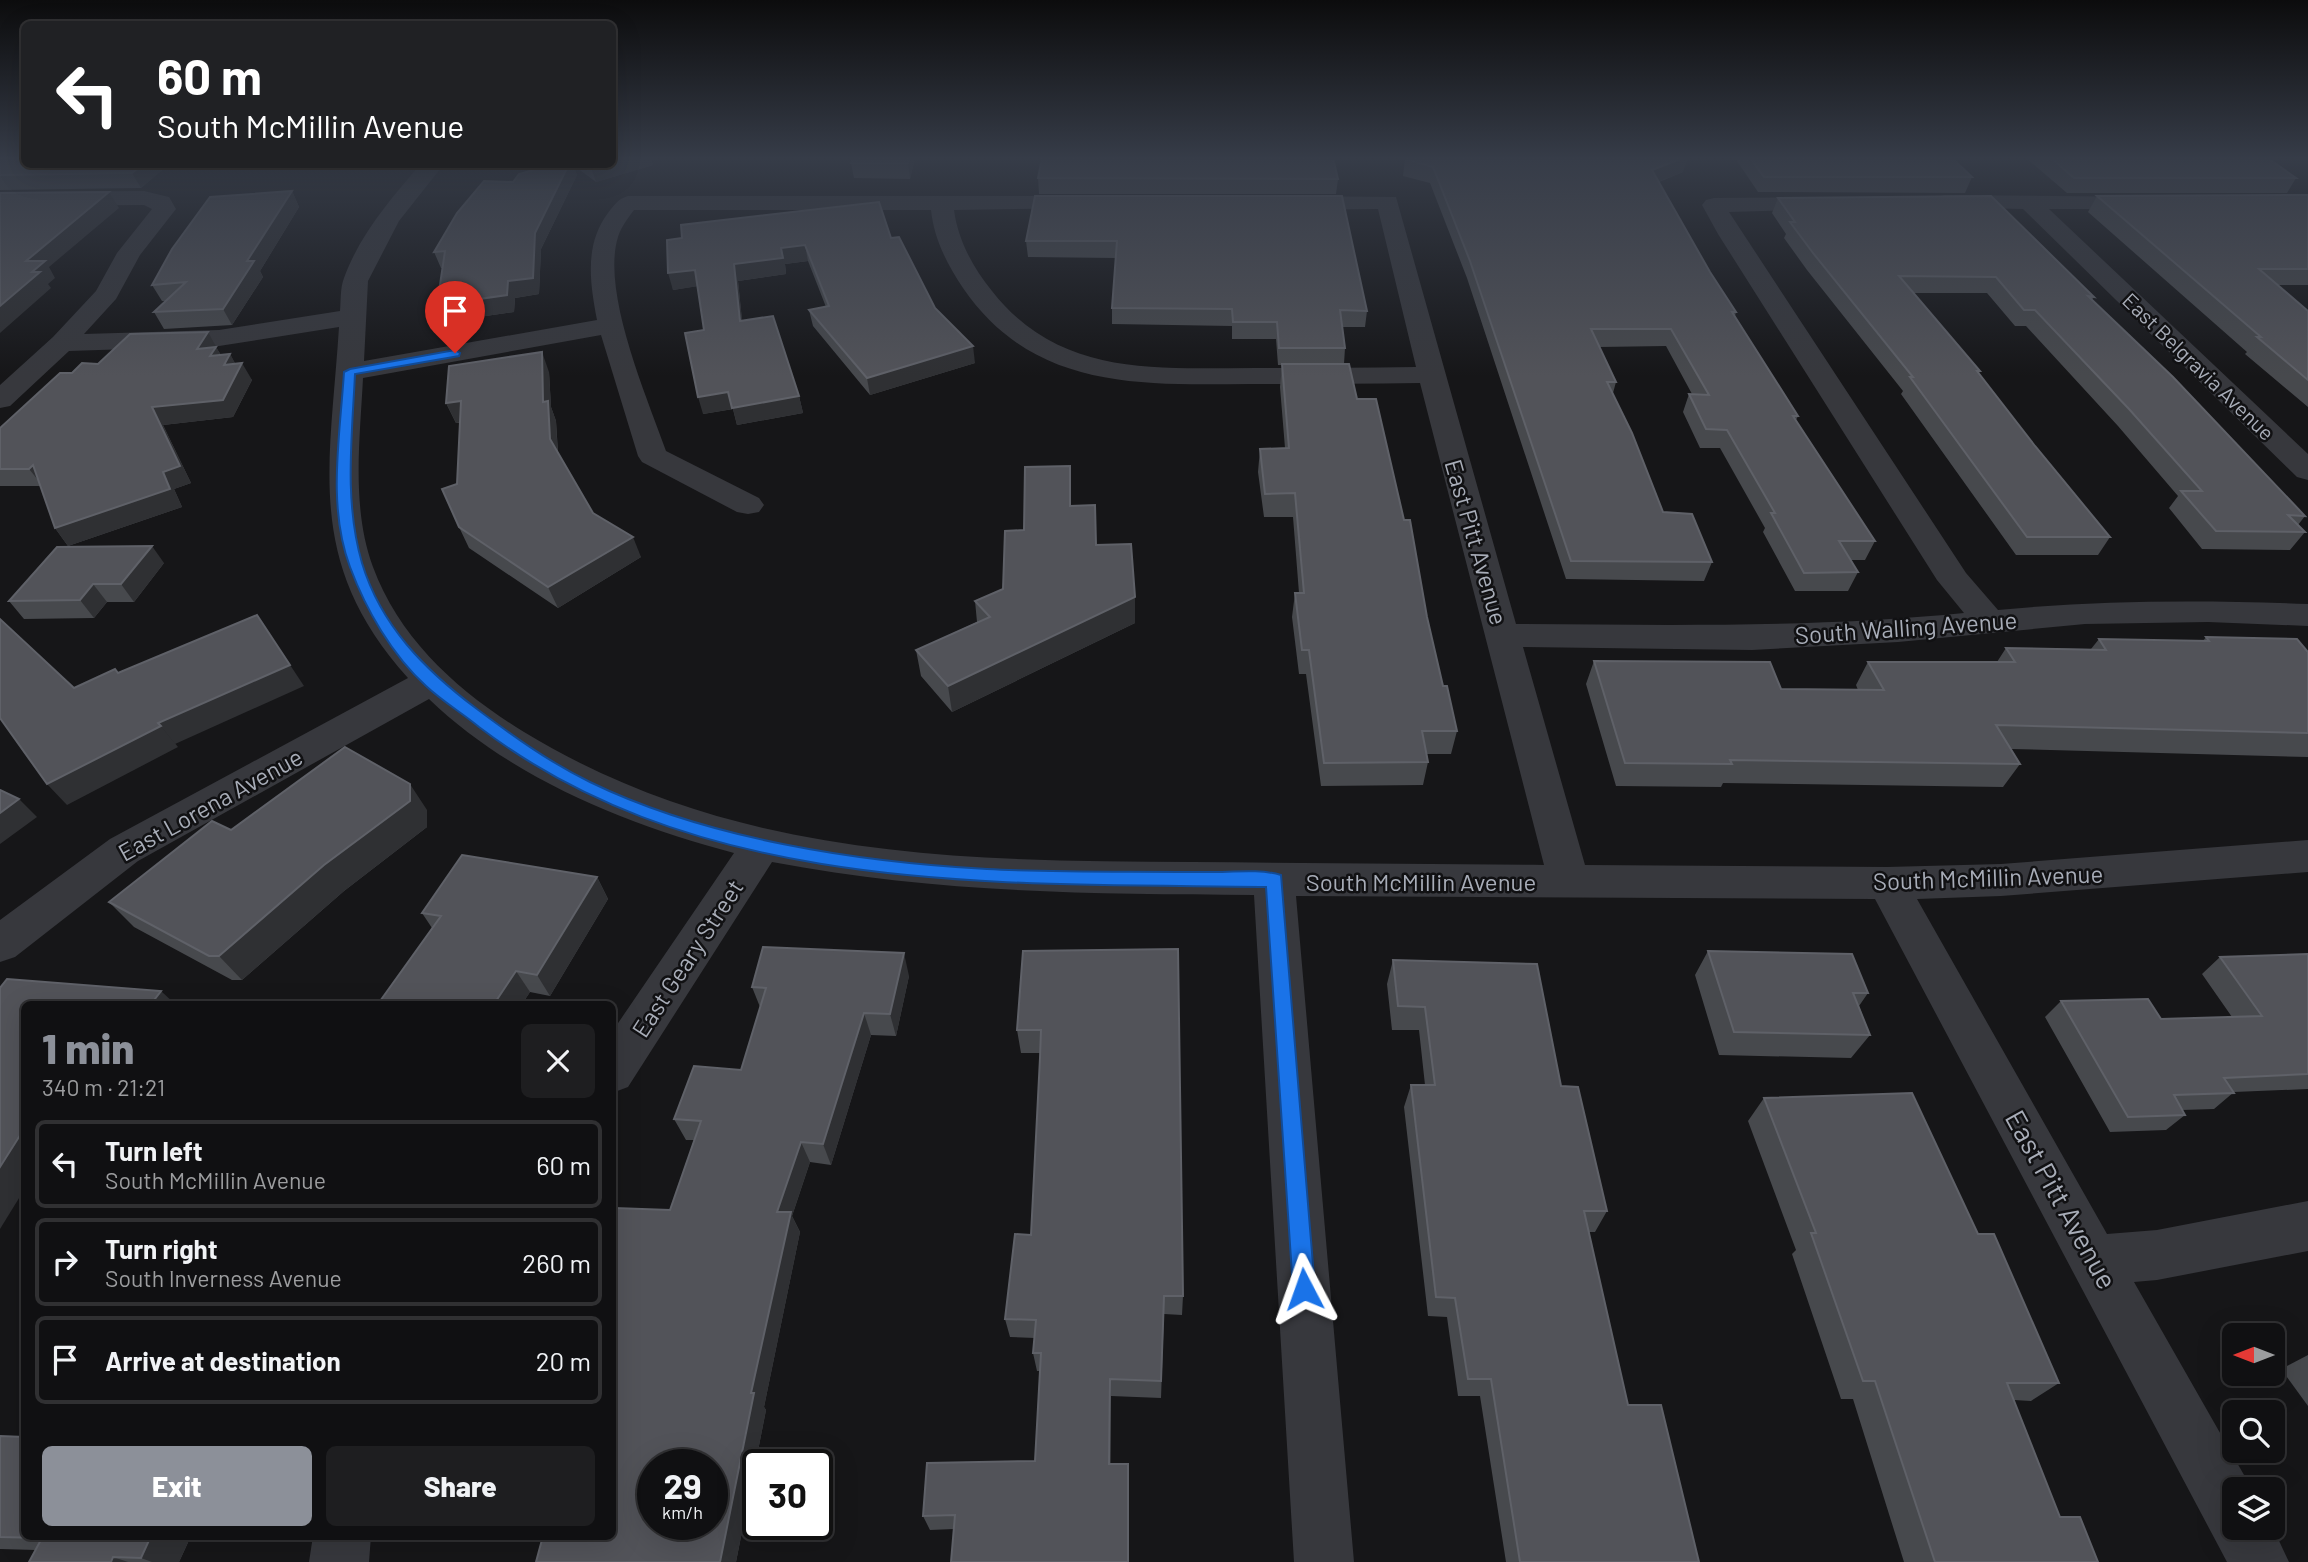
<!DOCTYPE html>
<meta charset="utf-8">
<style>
body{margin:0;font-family:Barlow,sans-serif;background:#1e1e20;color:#f1f3f6;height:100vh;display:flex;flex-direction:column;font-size:26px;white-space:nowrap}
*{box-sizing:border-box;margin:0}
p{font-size:23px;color:#9c9d9f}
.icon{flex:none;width:38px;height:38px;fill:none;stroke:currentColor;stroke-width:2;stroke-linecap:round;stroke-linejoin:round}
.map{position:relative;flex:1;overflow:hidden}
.panel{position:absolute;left:21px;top:1001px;width:595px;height:539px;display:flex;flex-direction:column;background:#101012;border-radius:10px;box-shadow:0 7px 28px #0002,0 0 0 2px #303032}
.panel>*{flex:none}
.guide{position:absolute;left:21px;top:21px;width:595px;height:147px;border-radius:10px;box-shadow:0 7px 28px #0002,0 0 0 2px #303032;background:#202124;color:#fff;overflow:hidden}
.needle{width:46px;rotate:270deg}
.fabs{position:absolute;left:2222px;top:1323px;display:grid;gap:14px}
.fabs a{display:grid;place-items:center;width:63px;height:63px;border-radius:10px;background:#101012;box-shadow:0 7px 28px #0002,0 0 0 2px #303032;font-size:35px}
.speed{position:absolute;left:637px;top:1449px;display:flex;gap:14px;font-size:35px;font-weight:700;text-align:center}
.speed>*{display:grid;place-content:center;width:91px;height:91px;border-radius:50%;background:#101012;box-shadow:0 7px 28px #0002,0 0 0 2px #303032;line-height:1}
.speed small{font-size:18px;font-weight:400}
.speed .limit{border:4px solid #111;border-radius:10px;background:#fff;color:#111}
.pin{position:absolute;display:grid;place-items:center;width:60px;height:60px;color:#fff;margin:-72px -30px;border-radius:50% 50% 50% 0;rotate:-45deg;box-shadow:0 0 7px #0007}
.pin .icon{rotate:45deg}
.me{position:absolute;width:77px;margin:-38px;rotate:356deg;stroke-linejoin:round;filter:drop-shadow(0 0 5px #0008)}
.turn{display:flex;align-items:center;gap:24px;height:147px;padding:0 21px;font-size:32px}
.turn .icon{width:91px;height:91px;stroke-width:2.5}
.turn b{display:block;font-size:49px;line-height:60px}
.round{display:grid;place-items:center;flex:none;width:74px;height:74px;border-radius:10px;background:#1e1e20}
.summary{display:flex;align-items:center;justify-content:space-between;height:119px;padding:0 21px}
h1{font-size:42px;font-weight:800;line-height:52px;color:#8c9099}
.primary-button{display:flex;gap:14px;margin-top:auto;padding:14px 21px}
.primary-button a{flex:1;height:80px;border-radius:10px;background:#8c9099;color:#fff;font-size:28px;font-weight:800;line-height:80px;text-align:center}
.primary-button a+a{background:#1e1e20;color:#f1f3f6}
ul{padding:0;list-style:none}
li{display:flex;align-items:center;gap:21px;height:88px;margin:0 14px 10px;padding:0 7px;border:4px solid #303032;border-radius:10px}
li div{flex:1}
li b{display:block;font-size:26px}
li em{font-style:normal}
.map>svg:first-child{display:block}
</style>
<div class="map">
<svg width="2308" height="1562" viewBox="0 0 2308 1562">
<rect width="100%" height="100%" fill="#161618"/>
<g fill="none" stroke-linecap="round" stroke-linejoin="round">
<g fill="#37383d" fill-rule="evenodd">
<path d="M421,164H444L399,221L368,281L364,361L597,320C590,283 584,245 608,213C614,205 618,199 628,196H1084L1092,198L1095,203L1092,208L954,210C958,240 973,268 992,291C1060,378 1157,368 1256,368C1310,368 1363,368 1416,367L1378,209L1291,210L1283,208L1280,203L1283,198L1291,196L1396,197L1516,624C1667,625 1813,628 1964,613L1937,580L1718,234L1702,205L1706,200L1714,198L1837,197L1840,202L1837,207L1829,209L1729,212L1966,573L1998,610C2102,600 2204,600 2308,604V626L2208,622L2085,624L1898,642L1752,650L1523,647L1585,865L1887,867L2001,864L2308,840V872L2001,896L1917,899L2107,1234L2157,1230L2308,1201V1251L2157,1280L2134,1282L2252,1489H2235V1528H2273L2289,1562H2227L1875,899L1296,896L1354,1562H1294L1254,895C1088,894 936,893 772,862L628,1087L612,1093V1032L734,853C625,824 511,778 429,699L138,861L15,957L0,962V920L110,839L408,678C304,562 330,468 339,327L219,346L69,351L10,406L0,408V385L53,337L96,291L117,253L152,209L144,205L0,206V192L144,191L169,197L176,209L140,255L116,299L84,334L219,330L340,311C341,301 340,288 344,278C359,236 391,198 421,164ZM634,210H931C934,239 947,264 963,288C1033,390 1139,385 1250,384C1307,384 1364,384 1420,383L1544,865C1427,864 1309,863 1192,862C957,861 731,858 524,732C459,692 400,640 373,567C351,507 360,440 363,378L601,335L638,456L642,462L737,512L748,514L759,512L764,505L759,498L666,451C647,397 601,292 618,237C621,227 628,218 634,210Z"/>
<polygon points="1945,195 2152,197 2155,202 2152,207 2144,209 2049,209 2308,454 2308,480 2297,477 2023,209 1937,207 1934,202 1937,197"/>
<polygon points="313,1536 371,1536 369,1562 309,1562"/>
</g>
</g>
<g fill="#47494d">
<polygon points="0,158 24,164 169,164 141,188 0,190"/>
<polygon points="612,158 651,158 653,165 596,182 573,165 577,175 541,249 539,294 515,298 514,312 444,322 442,268 441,268 434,252 513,182 569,164 612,164"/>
<polygon points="853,158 915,158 910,179 854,178 851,163"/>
<polygon points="1735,158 1952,158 1972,177 1965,193 1758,192"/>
<polygon points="2026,158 2268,158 2296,178 2287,193 2067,193"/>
<polygon points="1405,159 1548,159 1683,172 1659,182 1710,272 1736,312 1735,316 1798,416 1796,420 1875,541 1865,560 1850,560 1858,572 1848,591 1795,591 1763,532 1765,528 1720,448 1700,448 1683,412 1689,394 1692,394 1666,346 1599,347 1616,382 1613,393 1663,512 1712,562 1704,581 1566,579 1467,278 1430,183 1403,176"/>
<polygon points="1038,178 1338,179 1336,194 1039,194"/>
<polygon points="292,191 299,207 260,271 263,277 232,325 164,329 154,312 166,301 162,301 152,285"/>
<polygon points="2308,195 2308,285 2278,285 2308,311 2308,407 2245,354 2247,352 2088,212 2097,196"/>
<polygon points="1035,196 1367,311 1365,327 1342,327 1345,348 1344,364 1357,399 1427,617 1443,686 1457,731 1451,754 1427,754 1428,762 1423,785 1321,786 1306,674 1299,674 1292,617 1295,593 1299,593 1293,517 1264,517 1258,472 1260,449 1285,448 1280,387 1282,365 1278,365 1276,339 1232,339 1232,326 1112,324 1112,308 1116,258 1028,257 1026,241"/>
<polygon points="1778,198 2094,297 2092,300 2305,516 2298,525 2305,532 2290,550 2202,549 2169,508 2178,496 2118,426 2026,326 2015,326 1987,293 1913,293 1980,371 1979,373 2035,446 2110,537 2098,555 2016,555 1901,394 1903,391 1807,270 1784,238 1786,234 1772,213"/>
<polygon points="891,238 935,308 975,363 870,395 813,326 809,310 826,307 808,261 785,264 786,274 738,281 742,321 799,396 803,413 737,425 733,409 703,414 704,330 697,286 673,290 667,240"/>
<polygon points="217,349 221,355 230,354 235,364 252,380 233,417 163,425 191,483 174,489 182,507 68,546 55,528 41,486 0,486 0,428 72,373 98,364"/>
<polygon points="549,372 551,407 556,421 558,452 593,513 641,557 558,608 469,548 459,527 457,484 460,423 456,423 446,403"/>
<polygon points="1070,466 1071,506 1096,545 1135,597 1135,623 952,712 921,676 916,650 977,622 975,601 1003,589 1024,530"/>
<polygon points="164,563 134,602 107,602 94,618 24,619 9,601"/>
<polygon points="2206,637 2308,652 2308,757 2011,749 2020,764 2003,787 1723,783 1721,787 1616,786 1586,684 1594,661 1781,689 1858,690 1856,685 1868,662 1997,662 2006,648 2091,649 2099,639 2203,641"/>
<polygon points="427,810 427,827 344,891 242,980 232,980 134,927 109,902 231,830"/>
<polygon points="597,877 608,899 550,996 530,992 522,1004 378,1004 432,928 422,913"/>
<polygon points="1023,951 1183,1296 1182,1315 1164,1314 1161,1398 1111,1396 1111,1464 1128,1464 1129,1479 954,1529 930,1530 923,1516 1035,1461 1040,1371 1037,1371 1033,1353 1035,1338 1010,1337 1005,1319 1031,1235 1041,1053 1021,1053 1017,1030"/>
<polygon points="1708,951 1868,993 1859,1006 1870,1035 1851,1058 1719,1055 1695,975"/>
<polygon points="2308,954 2308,1089 2234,1092 2214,1109 2182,1110 2185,1115 2166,1130 2110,1132 2045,1017 2061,1001 2161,1019 2232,1017 2202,974 2220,957"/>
<polygon points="1393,960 1561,1086 1607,1211 1595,1232 1588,1232 1628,1405 1699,1562 1506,1562 1480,1396 1458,1396 1447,1317 1428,1316 1404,1107 1411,1085 1425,1085 1419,1030 1392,1030 1387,984"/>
<polygon points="909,976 896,1036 871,1035 831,1165 810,1162 792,1216 800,1232 764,1407 766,1410 736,1562 670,1210 694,1140 686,1140 674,1119 741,1070 760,1007 752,987"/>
<polygon points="1764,1098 1978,1234 2059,1383 2031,1401 2014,1400 2060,1517 2098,1562 1904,1562 1853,1399 1841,1399 1792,1254 1796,1250 1748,1121"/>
<polygon points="2308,1355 2308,1406 2281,1369"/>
<polygon points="0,1436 24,1536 191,1536 179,1562 29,1562 36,1550 0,1549"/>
</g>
<g fill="#2f3033">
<polygon points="623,158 651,158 653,165 596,182 591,167 599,164 612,164 612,161"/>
<polygon points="909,158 915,158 910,179 908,163"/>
<polygon points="1683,158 1688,158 1683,172 1647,186 1652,170"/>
<polygon points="143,164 169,164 141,188 132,173"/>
<polygon points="569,164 573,164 577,175 541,249 539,294 515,298 514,312 444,322 437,305 508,281 535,233"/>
<polygon points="292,191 299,207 260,271 263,277 232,325 223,309 247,261"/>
<polygon points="109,192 119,208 49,267 55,278 48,284 51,288 0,333 0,306 26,261"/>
<polygon points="805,245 808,261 785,264 786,274 738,281 744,338 740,321 734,264 781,248"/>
<polygon points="695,270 699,286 673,290 668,273"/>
<polygon points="208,332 225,363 230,354 239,370 242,363 252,380 233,417 163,425 191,483 174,489 182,507 68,546 55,528 163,472 152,407 197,349"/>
<polygon points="973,346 975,363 870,395 867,378"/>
<polygon points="542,352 549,372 551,407 556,421 558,459 550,439 543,402"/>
<polygon points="728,392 799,396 803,413 737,425 733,409 703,414 698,397"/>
<polygon points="461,401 470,421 456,423 446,403"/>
<polygon points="33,465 43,486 29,469"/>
<polygon points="633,537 641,557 558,608 548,587"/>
<polygon points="152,546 164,563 134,602 121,584"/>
<polygon points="93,584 107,602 94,618 80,600"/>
<polygon points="1135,597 1135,623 952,712 948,686"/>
<polygon points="257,615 304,686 175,744 158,723"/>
<polygon points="161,726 178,747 67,805 47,784"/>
<polygon points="410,784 427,810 427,827 344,891 242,980 219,956"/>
<polygon points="19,799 37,817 0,844 0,813"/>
<polygon points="597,877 608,899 550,996 537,975"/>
<polygon points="904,953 909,976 896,1036 890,1014"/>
<polygon points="516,971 530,992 522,1004 494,1004"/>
<polygon points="161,991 175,1004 151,1004"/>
<polygon points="864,1013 871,1035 831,1165 823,1144"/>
<polygon points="24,1129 24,1190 0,1229 0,1167"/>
<polygon points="801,1142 810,1162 792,1216 800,1232 764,1407 766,1410 736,1562 720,1562 751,1393 777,1212"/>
<polygon points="1110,1379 1111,1396 1111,1479 1109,1464"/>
<polygon points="1128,1464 1129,1479 1129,1562 1128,1562"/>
<polygon points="151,1536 191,1536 179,1562 152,1562 141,1558"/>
<polygon points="113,1557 128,1562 111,1562"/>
</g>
<g fill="#525359" stroke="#5f6168" stroke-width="2" fill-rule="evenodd">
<polygon points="0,158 24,158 24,164 143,164 132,173 0,175"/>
<polygon points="853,158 909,158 908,163 851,163"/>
<polygon points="1042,158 1333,158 1338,179 1038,178"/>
<polygon points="1408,158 1542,158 1548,159 1553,158 1683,158 1652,170 1710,272 1736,312 1732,312 1798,416 1793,416 1875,541 1839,541 1858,572 1804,573 1771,513 1775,513 1727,430 1706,429 1689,394 1709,395 1671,329 1591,329 1616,382 1607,382 1632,433 1663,512 1692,514 1712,562 1571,561 1470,261 1433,167 1405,159"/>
<polygon points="1750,158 1952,158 1972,177 1764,177"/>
<polygon points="2051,158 2268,158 2296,178 2074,178"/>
<polygon points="554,164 569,164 535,233 533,278 508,281 507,295 437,305 445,251 434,252 457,213 484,181 513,182 519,174"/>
<polygon points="292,191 247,261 254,261 223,309 154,312 186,282 152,285 172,249 210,197"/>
<polygon points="109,192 26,261 45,261 32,272 40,272 0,306 0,193"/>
<polygon points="2308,195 2308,269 2259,269 2308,311 2308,380 2257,337 2261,337 2097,196"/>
<polygon points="1035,196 1342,196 1367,311 1340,310 1345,348 1279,348 1277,322 1233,322 1232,309 1112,308 1117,241 1026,241"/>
<polygon points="1991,196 2094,297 2088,296 2173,377 2305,516 2288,515 2305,532 2216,531 2181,491 2202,491 2129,409 2035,310 2024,310 1996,277 1899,276 1980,371 1977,371 2035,446 2110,537 2027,537 1910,377 1913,377 1813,253 1790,222 1795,222 1778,198"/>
<polygon points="879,202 891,238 899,237 935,308 973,346 867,378 809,310 829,306 805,245 781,248 783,258 734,264 740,321 773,316 799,396 732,408 728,392 698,397 685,333 704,330 695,270 668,273 667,240 682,238 681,225"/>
<polygon points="208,332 197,349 216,347 210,356 230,354 224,365 242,363 223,400 152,407 180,466 163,472 170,489 55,528 33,465 29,469 0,469 0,428 60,373 72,373 82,363 98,364 130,334"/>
<polygon points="542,352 543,402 548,401 550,439 593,513 633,537 548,587 459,527 442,489 457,484 461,401 446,403 449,366"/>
<polygon points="1282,364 1349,364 1357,399 1376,399 1404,520 1410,520 1427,617 1443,686 1447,686 1457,731 1422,731 1428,762 1324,763 1309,650 1302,650 1295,593 1304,593 1295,493 1265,494 1260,449 1289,448"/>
<polygon points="1070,466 1070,506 1095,505 1096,545 1131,544 1135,597 948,686 916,650 990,617 975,601 1003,589 1005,531 1024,530 1025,467"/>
<polygon points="152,546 121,584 93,584 80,600 9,601 57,547"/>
<polygon points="257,615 290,665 158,723 161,726 47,784 0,718 0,619 74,688 115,669 118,673"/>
<polygon points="2206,637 2297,639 2308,652 2308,733 1996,725 2020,764 1730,760 1732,764 1625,763 1594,661 1770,662 1781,689 1884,690 1868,662 2015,662 2006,648 2106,650 2099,639 2209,641"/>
<polygon points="345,747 410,784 410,801 324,865 219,956 209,956 109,902 212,821 231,830"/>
<polygon points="0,790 19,799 0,813"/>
<polygon points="462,855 597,877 537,975 516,971 494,1004 378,1004 441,916 422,913"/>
<path d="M763,947L904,953L890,1014L864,1013L823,1144L801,1142L777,1212H791L751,1393H754L720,1562H536L543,1536H612V1216L615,1208L670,1210L701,1121L674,1119L694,1066L741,1070L766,988L752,987ZM653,1465H712V1524H653Z"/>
<polygon points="1178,949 1183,1296 1164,1296 1161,1381 1110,1379 1109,1464 1128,1464 1128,1562 951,1562 955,1515 923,1516 927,1463 1035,1461 1041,1353 1033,1353 1036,1320 1005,1319 1015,1234 1031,1235 1040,1058 1041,1030 1017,1030 1023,951"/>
<polygon points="1708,951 1852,954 1868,993 1853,993 1870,1035 1734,1032"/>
<polygon points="2308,954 2308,1074 2224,1078 2234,1093 2174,1095 2185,1115 2128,1117 2061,1001 2148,999 2161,1019 2262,1016 2220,957"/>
<polygon points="1393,960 1537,964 1561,1086 1578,1087 1607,1211 1584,1211 1628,1405 1661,1405 1699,1562 1520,1562 1491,1379 1468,1379 1455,1298 1436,1297 1411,1085 1435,1085 1425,1007 1398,1006"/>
<polygon points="7,979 161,991 151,1004 24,1004 24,1129 0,1167 0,988"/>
<polygon points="1912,1093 1978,1234 1994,1234 2059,1383 2007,1383 2060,1517 2080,1517 2098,1562 1935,1562 1875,1381 1863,1381 1811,1233 1816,1233 1764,1098"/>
<polygon points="0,1436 24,1437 24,1536 151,1536 141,1558 113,1557 111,1562 29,1562 42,1538 0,1537"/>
</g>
<linearGradient id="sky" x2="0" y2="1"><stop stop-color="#0c0c0d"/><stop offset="0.42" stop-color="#363c48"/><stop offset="1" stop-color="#363c48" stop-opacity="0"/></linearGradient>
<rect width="2308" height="376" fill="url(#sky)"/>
<path fill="#1a73e8" stroke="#114b97" stroke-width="2" d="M455,350L460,353L459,356L355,374C352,438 344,501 362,563C381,626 425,670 477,709C513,736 549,762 590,782C707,839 858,862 987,869C1058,873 1130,871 1201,872C1226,873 1258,868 1281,875L1315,1289L1312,1297L1304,1300L1296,1297L1293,1289L1266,887C1001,883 702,897 479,727C462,713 442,701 426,686C392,655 366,610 350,567C327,506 340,436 344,372L350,369Z"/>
<g text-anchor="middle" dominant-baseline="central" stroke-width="5" stroke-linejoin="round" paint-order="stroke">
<g font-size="21" fill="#a8adb8" stroke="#111113">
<text transform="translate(2199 366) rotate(44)">East Belgravia Avenue</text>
</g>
<g font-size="24" fill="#a8adb8" stroke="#111113">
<text transform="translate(1477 542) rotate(74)">East Pitt Avenue</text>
<text transform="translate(1906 627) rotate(-4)">South Walling Avenue</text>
<text transform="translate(210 804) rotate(-29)">East Lorena Avenue</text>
<text transform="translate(1988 877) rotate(-2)">South McMillin Avenue</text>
<text x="1421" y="881">South McMillin Avenue</text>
<text transform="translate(687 958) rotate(-57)">East Geary Street</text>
</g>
<g font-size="28" fill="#a8adb8" stroke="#111113">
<text transform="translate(2062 1199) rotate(61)">East Pitt Avenue</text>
</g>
</g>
</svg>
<div class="fabs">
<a><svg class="needle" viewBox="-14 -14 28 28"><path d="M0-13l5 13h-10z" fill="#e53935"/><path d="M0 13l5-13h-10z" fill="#9c9d9f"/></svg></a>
<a><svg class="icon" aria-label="search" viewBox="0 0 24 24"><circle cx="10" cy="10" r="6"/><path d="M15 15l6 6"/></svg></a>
<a><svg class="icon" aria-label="layers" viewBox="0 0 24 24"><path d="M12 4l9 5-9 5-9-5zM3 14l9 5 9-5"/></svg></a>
</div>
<div class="speed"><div>29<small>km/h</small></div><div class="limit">30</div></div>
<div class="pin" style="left:455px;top:353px;background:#d93025"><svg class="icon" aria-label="arrive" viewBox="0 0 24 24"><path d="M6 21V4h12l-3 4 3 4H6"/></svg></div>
<svg class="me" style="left:1304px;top:1289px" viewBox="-20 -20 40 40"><path d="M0-17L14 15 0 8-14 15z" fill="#1a73e8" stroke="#fff" stroke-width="4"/></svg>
<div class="guide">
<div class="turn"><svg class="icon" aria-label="left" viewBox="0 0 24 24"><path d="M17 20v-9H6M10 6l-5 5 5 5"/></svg><div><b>60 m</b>South McMillin Avenue</div></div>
</div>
<section class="panel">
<div class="summary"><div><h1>1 min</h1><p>340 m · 21:21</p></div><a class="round"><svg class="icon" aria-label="close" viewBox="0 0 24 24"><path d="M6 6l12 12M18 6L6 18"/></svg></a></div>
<ul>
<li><svg class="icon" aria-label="left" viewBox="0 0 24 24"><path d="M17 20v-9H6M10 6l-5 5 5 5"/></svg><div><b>Turn left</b><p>South McMillin Avenue</p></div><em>60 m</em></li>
<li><svg class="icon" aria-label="right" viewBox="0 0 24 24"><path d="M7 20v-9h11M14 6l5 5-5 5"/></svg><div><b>Turn right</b><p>South Inverness Avenue</p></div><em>260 m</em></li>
<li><svg class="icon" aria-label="arrive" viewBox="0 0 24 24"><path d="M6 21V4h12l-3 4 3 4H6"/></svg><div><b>Arrive at destination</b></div><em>20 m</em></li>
</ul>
<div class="primary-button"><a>Exit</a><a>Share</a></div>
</section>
</div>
